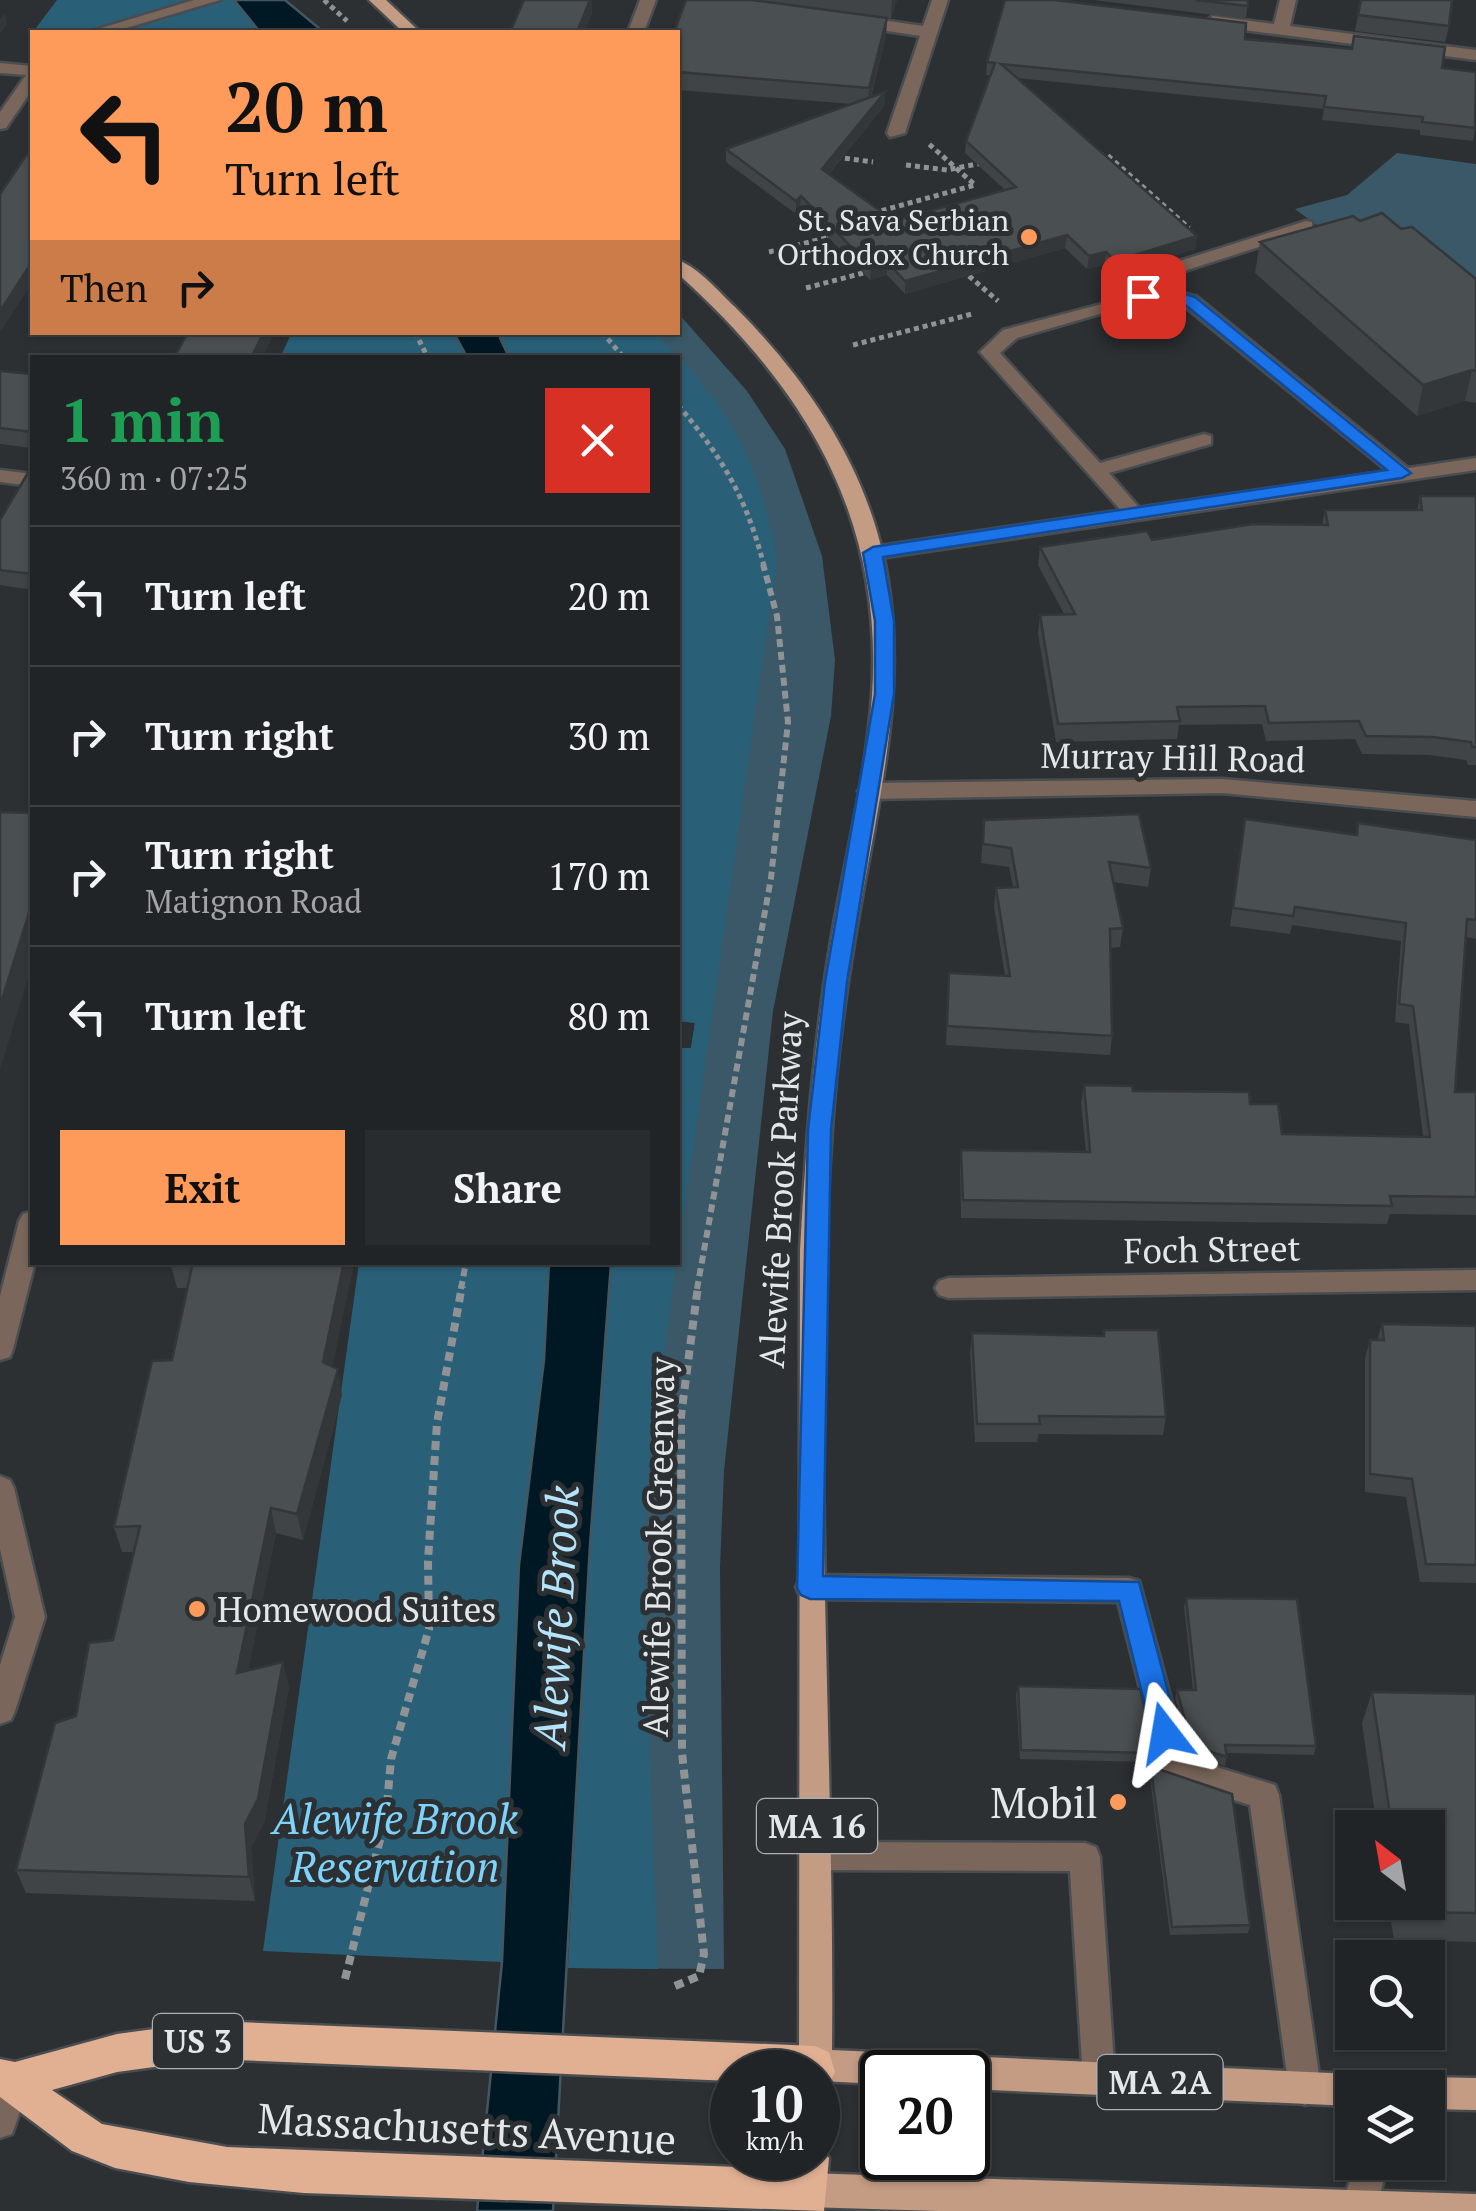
<!DOCTYPE html>
<meta charset="utf-8">
<style>
body{margin:0;font-family:"PT Serif",serif;background:#292c2e;color:#f1f3f6;height:100vh;display:flex;flex-direction:column;font-size:38px;white-space:nowrap}
*{box-sizing:border-box;margin:0}
p{font-size:32px;color:#a2a4a7}
.icon{flex:none;width:55px;height:55px;fill:none;stroke:currentColor;stroke-width:2;stroke-linecap:round;stroke-linejoin:round}
.map{position:relative;flex:1;overflow:hidden}
.drawer{position:absolute;left:30px;top:355px;width:650px;height:910px;display:flex;flex-direction:column;background:#212426;border-radius:0px;box-shadow:0 2px 8px #0004,0 0 0 2px #3e4143}
.drawer>*{flex:none}
.hud{position:absolute;left:30px;top:30px;width:650px;height:305px;border-radius:0px;box-shadow:0 2px 8px #0004,0 0 0 2px #3e4143;background:#ff9b5a;color:#111;overflow:hidden}
.needle{width:65px;rotate:329deg}
.buttons{position:absolute;left:1335px;top:1810px;display:grid;gap:20px}
.buttons a{display:grid;place-items:center;width:110px;height:110px;border-radius:0px;background:#212426;box-shadow:0 2px 8px #0004,0 0 0 2px #3e4143;font-size:50px}
.speed{position:absolute;left:710px;top:2050px;display:flex;gap:20px;font-size:50px;font-weight:700;text-align:center}
.speed>*{display:grid;place-content:center;width:130px;height:130px;border-radius:50%;background:#212426;box-shadow:0 2px 8px #0004,0 0 0 2px #3e4143;line-height:1}
.speed small{font-size:25px;font-weight:400}
.speed .limit{border:5px solid #111;border-radius:15px;background:#fff;color:#111}
.pin{position:absolute;display:grid;place-items:center;width:85px;height:85px;color:#fff;margin:-42px;border-radius:20px;box-shadow:0 5px 15px #0006}
.me{position:absolute;width:110px;margin:-55px;rotate:346deg;stroke-linejoin:round;filter:drop-shadow(0 0 8px #0008)}
.turn{display:flex;align-items:center;gap:35px;height:210px;padding:0 30px;font-size:45px}
.turn .icon{width:130px;height:130px;stroke-width:2.5}
.turn b{display:block;font-size:70px;line-height:85px}
.then{display:flex;align-items:center;height:95px;padding:0 30px;background:#0003;gap:20px;font-size:38px}
.round{display:grid;place-items:center;flex:none;width:105px;height:105px;border-radius:0px;background:#292c2e}
.summary{display:flex;align-items:center;justify-content:space-between;height:170px;padding:0 30px}
h1{font-size:60px;font-weight:800;line-height:75px;color:#1e9e55}
.button{display:flex;gap:20px;margin-top:auto;padding:20px 30px}
.button a{flex:1;height:115px;border-radius:0px;background:#ff9b5a;color:#111;font-size:40px;font-weight:800;line-height:115px;text-align:center}
.button a+a{background:#292c2e;color:#f1f3f6}
ul{padding:0;list-style:none}
li{display:flex;align-items:center;gap:30px;height:140px;padding:0 30px;border-top:2px solid #3e4143}
li div{flex:1}
li b{display:block;font-size:38px}
li em{font-style:normal}
.map>svg:first-child{display:block}
</style>
<div class="map">
<svg width="1476" height="2211" viewBox="0 0 1476 2211">
<rect width="100%" height="100%" fill="#2c3033"/>
<g fill="#3a5867">
<polygon points="1397,153 1476,164 1476,343 1295,209 1347,195"/>
<polygon points="678,313 747,391 785,449 822,556 835,660 831,716 773,1011 724,1471 720,1567 724,1969 568,1968 611,1263 678,1262 678,1048 691,1048 695,1023 678,1021 678,358 509,357 503,332 678,332"/>
</g>
<g fill="#296078">
<polygon points="57,0 234,0 260,32 33,32"/>
<polygon points="292,332 454,333 467,357 280,358"/>
<path d="M503,332L655,333C730,406 757,456 777,559L678,1254V1048H691L695,1023L678,1021V358L509,357L500,338Z"/>
<polygon points="359,1263 549,1263 544,1360 519,1565 502,1962 263,1951"/>
<polygon points="611,1263 676,1263 645,1498 644,1616 658,1969 568,1968 590,1545"/>
</g>
<g fill="#001824" stroke="#44565f" stroke-width="2.5">
<polygon points="234,0 285,0 320,29 317,32 260,32"/>
<polygon points="454,333 503,333 500,338 509,357 467,357"/>
<polygon points="549,1263 611,1263 590,1545 553,2211 477,2211 502,1962 519,1565 544,1360"/>
</g>
<g fill="none" stroke-linecap="round" stroke-linejoin="round">
<defs>
<g id="lane">
<polygon points="1306,221 1312,222 1312,230 1184,271 1176,291 1197,297 1409,469 1409,477 1395,477 1183,305 1165,300 1144,301 1017,338 1000,353 1100,463 1204,434 1211,436 1211,444 1109,473 1143,512 1140,516 1126,516 980,352 1003,330 1159,289 1170,264"/>
<polygon points="810,1575 1129,1578 1139,1581 1187,1758 1275,1785 1279,1795 1321,2089 1317,2100 1305,2105 1293,2100 1289,2089 1250,1805 1163,1778 1118,1602 810,1599 800,1596 796,1587 800,1578"/>
<polygon points="818,1842 1085,1843 1096,1847 1100,1857 1115,2079 1111,2090 1099,2095 1087,2090 1083,2079 1070,1871 818,1870 807,1866 803,1856 807,1846"/>
</g>
<g id="street">
<polygon points="194,0 220,0 113,32 88,32"/>
<polygon points="640,0 656,0 644,32 628,32"/>
<polygon points="932,0 948,0 905,133 890,137 887,133 920,36 854,26 846,21 854,16 923,26"/>
<polygon points="1280,0 1296,0 1290,26 1476,50 1476,60 1213,26 1205,21 1213,16 1274,24"/>
<polygon points="0,63 32,66 32,90 6,128 0,129 0,112 26,75 0,73"/>
<polygon points="1476,458 1476,470 873,559 863,553 873,547"/>
<polygon points="0,470 32,474 32,486 0,482"/>
<polygon points="1222,779 1476,801 1476,817 1222,793 869,799 858,791 869,783"/>
<polygon points="32,1211 35,1262 13,1349 10,1357 0,1360 0,1296 19,1221 23,1214"/>
<polygon points="1476,1270 1476,1290 948,1298 939,1295 935,1288 939,1281 948,1278"/>
<polygon points="0,1476 10,1480 14,1488 45,1617 15,1711 11,1720 0,1724 0,1665 15,1617 0,1549"/>
<polygon points="15,2065 27,2070 31,2081 12,2134 0,2138 0,2078 3,2070"/>
<polygon points="1355,2162 1389,2162 1375,2211 1341,2211"/>
</g>
<g id="primary">
<polygon points="369,0 386,0 420,32 403,32"/>
<path d="M678,260C699,268 718,291 735,307C810,382 872,475 888,581C905,688 881,792 862,897C848,974 837,1052 832,1130C810,1436 835,1744 832,2050L1352,2074L1364,2079L1367,2088H1352V2106L968,2089V2072H882V2084L818,2081V2072H802L799,2065L800,1250C806,1144 814,1039 832,935C846,855 866,776 872,696C884,518 806,389 678,274Z"/>
<polygon points="1428,2077 1476,2078 1476,2110 1428,2109 1428,2088 1414,2088 1416,2082"/>
<polygon points="806,2173 1476,2194 1476,2211 939,2211 806,2207 794,2202 789,2190 794,2178"/>
</g>
<polygon id="highway" points="213,2021 815,2046 829,2052 835,2072 829,2085 818,2090 818,2072 732,2072 732,2081 213,2059 117,2072 52,2090 102,2124 227,2147 788,2169 789,2158 818,2158 818,2142 829,2158 824,2211 304,2193 189,2182 115,2168 72,2151 0,2097 0,2059 15,2062 117,2034"/>
</defs>
<use href="#lane" stroke="#494d50" stroke-width="5"/>
<use href="#street" stroke="#494d50" stroke-width="5"/>
<use href="#primary" stroke="#494d50" stroke-width="5"/>
<use href="#highway" stroke="#494d50" stroke-width="5"/>
<g stroke="#8f9395" stroke-width="5" stroke-dasharray="5 4" stroke-linecap="butt">
<polyline points="324,0 347,21"/>
<polyline points="1099,155 1107,155 1189,228"/>
<polyline points="836,157 873,162"/>
<polyline points="906,165 947,170 982,163"/>
<polyline points="873,213 975,185 929,144"/>
<polyline points="769,252 830,237 827,233"/>
<polyline points="969,276 998,301"/>
<polyline points="806,288 863,273"/>
<polyline points="415,332 428,358"/>
<polyline points="602,332 624,358"/>
<polyline points="853,345 972,314"/>
<path d="M678,405C723,458 747,499 764,566"/>
</g>
<g stroke="#8f9395" stroke-width="6" stroke-dasharray="8 5" stroke-linecap="butt">
<polyline points="461,1289 466,1262"/>
<polyline points="697,1289 771,878 788,722 777,616 763,564"/>
</g>
<g stroke="#8f9395" stroke-width="8" stroke-dasharray="9 6" stroke-linecap="butt">
<polyline points="345,1979 386,1816 391,1759 429,1629 428,1561 437,1423 462,1286"/>
<polyline points="675,1986 699,1976 704,1954 682,1753 681,1416 698,1286"/>
</g>
<use href="#lane" fill="#7a665a" fill-rule="evenodd"/>
<use href="#street" fill="#7a665a" fill-rule="evenodd"/>
<use href="#primary" fill="#c49b83" fill-rule="evenodd"/>
<use href="#highway" fill="#e1b093" fill-rule="evenodd"/>
</g>
<g fill="#404446">
<polygon points="686,0 897,0 891,18 887,18 886,35 871,97 885,92 885,105 829,174 894,221 1005,190 965,153 966,141 990,75 986,75 987,62 1245,39 1442,68 1476,123 1473,141 1420,135 1420,130 1322,120 1324,109 1017,78 1197,236 1195,249 1114,274 1104,265 1087,269 1065,248 905,294 887,275 870,280 800,209 796,214 726,162 726,149 851,104 678,90 678,32"/>
<polygon points="1094,0 1248,0 1246,19"/>
<polygon points="1361,0 1449,26 1445,42 1355,31"/>
<polygon points="1360,221 1401,229 1476,279 1476,403 1465,401 1417,416 1255,273 1260,242"/>
<polygon points="0,371 32,374 32,448 0,444"/>
<polygon points="32,466 32,590 0,585 0,519"/>
<polygon points="1420,496 1476,496 1476,765 1468,765 1466,760 1429,755 1362,754 1355,739 1266,741 1262,724 1179,725 1177,739 1056,742 1038,633 1040,615 1064,614 1038,565 1040,547 1152,540 1322,525 1325,510 1417,510"/>
<polygon points="1245,819 1355,835 1358,823 1476,840 1476,939 1466,937 1455,1092 1476,1092 1476,1215 1390,1214 1387,1224 961,1218 960,1168 961,1150 1086,1152 1081,1103 1084,1085 1250,1104 1282,1134 1423,1136 1409,1024 1395,1022 1401,941 1292,925 1290,934 1230,926"/>
<polygon points="984,820 1151,868 1148,887 1113,882 1123,928 1120,947 1110,948 1112,1036 1110,1055 946,1045 949,973 1005,976 994,907 996,888 1013,887 1009,867 981,863"/>
<polygon points="170,1262 354,1262 332,1366 342,1395 303,1540 276,1533 248,1670 289,1687 264,1823 251,1847 255,1901 26,1893 16,1870 76,1716 113,1640 133,1552 122,1552 114,1527 172,1360 188,1288 177,1288"/>
<polygon points="1382,1324 1476,1326 1476,1583 1420,1582 1406,1497 1365,1492 1365,1358 1370,1340 1377,1340"/>
<polygon points="1104,1330 1166,1417 1163,1435 1039,1434 1037,1442 975,1442 970,1352 972,1333 1103,1336"/>
<polygon points="1186,1598 1316,1746 1314,1755 1227,1753 1225,1766 1190,1755 1175,1699 1177,1690 1193,1690 1184,1607"/>
<polygon points="1018,1686 1140,1689 1161,1770 1250,1925 1248,1933 1170,1935 1148,1762 1020,1759 1016,1695"/>
<polygon points="1372,1692 1476,1694 1476,1942 1394,1940 1388,1902 1428,1902 1428,1828 1377,1828 1362,1723"/>
</g>
<g fill="#343739">
<polygon points="590,0 592,0 592,14 585,32 577,32"/>
<polygon points="892,0 897,0 891,18 892,2"/>
<polygon points="5,13 7,25 0,34 0,19"/>
<polygon points="887,18 886,35 868,106 869,88"/>
<polygon points="885,92 885,105 822,182 822,169"/>
<polygon points="801,196 800,209 796,214 796,201"/>
<polygon points="1067,235 1065,248 905,294 905,281"/>
<polygon points="1197,236 1195,249 1114,274 1115,261"/>
<polygon points="1106,252 1104,265 1087,269 1089,256"/>
<polygon points="32,262 32,283 0,332 0,311"/>
<polygon points="887,262 887,275 870,280 871,267"/>
<polygon points="264,332 275,332 262,358 251,358"/>
<polygon points="1472,370 1465,401 1417,416 1423,385"/>
<polygon points="32,903 32,965 0,1070 0,1006"/>
<polygon points="344,1262 354,1262 328,1388 323,1362"/>
<polygon points="338,1369 342,1395 303,1540 297,1514"/>
<polygon points="271,1508 276,1533 243,1698 237,1673"/>
<polygon points="283,1662 289,1687 264,1823 251,1847 255,1901 249,1877 245,1824"/>
</g>
<g fill="#4a4f51" stroke="#343739" stroke-width="2.5">
<polygon points="524,0 590,0 577,32 510,32"/>
<polygon points="686,0 752,0 887,18 869,88 678,72 678,32 674,32"/>
<polygon points="1005,0 1055,0 1246,23 1245,39 1352,49 1354,36 1445,47 1442,68 1476,72 1475,128 1422,122 1423,117 1324,107 1326,96 1001,64 1197,236 1115,261 1106,252 1089,256 1067,235 905,281 887,262 871,267 801,196 796,201 726,149 885,92 822,169 894,221 1016,187 966,141 995,63 987,62"/>
<polygon points="1196,0 1248,0 1248,6"/>
<polygon points="1361,0 1452,0 1449,26 1358,15"/>
<polygon points="32,147 32,262 0,311 0,194"/>
<polygon points="1382,213 1401,229 1412,227 1476,279 1476,371 1472,370 1423,385 1260,242 1353,216 1360,221"/>
<polygon points="188,332 264,332 251,358 174,358"/>
<polygon points="0,371 32,374 32,432 0,428"/>
<polygon points="32,466 32,574 0,570 0,520"/>
<polygon points="1420,496 1476,496 1476,747 1472,747 1471,742 1433,737 1366,736 1359,721 1269,723 1265,706 1177,707 1180,721 1058,724 1040,615 1075,614 1040,547 1147,531 1152,540 1253,524 1328,525 1325,510 1422,510"/>
<polygon points="0,812 32,813 32,903 0,1006"/>
<polygon points="1139,814 1151,868 1109,862 1123,928 1110,929 1112,1036 947,1026 949,973 1010,976 996,888 1018,887 1011,848 983,844 984,820"/>
<polygon points="1245,819 1357,835 1358,823 1476,840 1476,920 1467,919 1455,1092 1476,1092 1476,1197 1390,1196 1392,1206 963,1200 961,1150 1090,1152 1084,1085 1132,1086 1133,1091 1249,1092 1250,1104 1278,1104 1282,1134 1430,1137 1413,1006 1399,1004 1406,923 1295,907 1293,916 1233,908"/>
<polygon points="193,1262 344,1262 323,1362 338,1369 297,1514 271,1508 237,1673 283,1662 258,1799 245,1824 249,1877 16,1870 55,1723 76,1716 89,1643 113,1640 140,1526 114,1527 152,1361 172,1360"/>
<polygon points="1382,1324 1476,1326 1476,1565 1426,1564 1412,1479 1370,1474 1370,1340 1384,1340"/>
<polygon points="1104,1330 1158,1330 1166,1417 1039,1416 1040,1424 977,1424 972,1333 1104,1336"/>
<polygon points="1186,1598 1297,1599 1316,1746 1225,1745 1227,1757 1192,1746 1177,1690 1196,1690"/>
<polygon points="1018,1686 1140,1689 1161,1770 1232,1794 1250,1925 1172,1927 1149,1753 1021,1750"/>
<polygon points="1372,1692 1476,1694 1476,1913 1405,1912 1403,1902 1428,1902 1428,1828 1392,1828"/>
</g>
<path fill="#1a73e8" stroke="#114b97" stroke-width="2.5" d="M1166,288L1195,297L1411,473L1402,478L883,557L894,621V694L847,982L831,1130L823,1576L1139,1582L1179,1733L1175,1741L1165,1745L1156,1741L1152,1733L1119,1601L810,1599L801,1595L797,1588L808,1130L825,982L875,694V621L863,553L873,547L1387,470L1184,304C1169,300 1145,305 1135,296Z"/>
<g fill="#ff9b5a" stroke="#2c3033" stroke-width="4">
<circle cx="1029" cy="237" r="10"/>
<circle cx="197" cy="1609" r="10"/>
<circle cx="1118" cy="1802" r="10"/>
</g>
<g text-anchor="middle" dominant-baseline="central" stroke-width="10" stroke-linejoin="round" paint-order="stroke">
<g font-size="30" fill="#e4e7e9" stroke="#2c3033" text-anchor="end">
<text x="1009" y="220">St. Sava Serbian<tspan x="1009" dy="34">Orthodox Church</tspan></text>
</g>
<g fill="#2c3033" stroke="#adb0b2" stroke-width="2.5">
<rect x="757" y="1799" width="120" height="54" rx="8"/>
<rect x="153" y="2014" width="90" height="54" rx="8"/>
<rect x="1097.5" y="2055" width="125" height="54" rx="8"/>
</g>
<g font-size="32" font-weight="bold" fill="#e4e7e9">
<text x="817" y="1826">MA 16</text>
<text x="198" y="2041">US 3</text>
<text x="1160" y="2082">MA 2A</text>
</g>
<g font-size="35" fill="#e4e7e9" stroke="#2c3033">
<text transform="translate(1173 757) rotate(1)">Murray Hill Road</text>
<text transform="translate(780 1190) rotate(-87)">Alewife Brook Parkway</text>
<text transform="translate(1212 1249) rotate(-1)">Foch Street</text>
<text transform="translate(658 1547) rotate(-89)">Alewife Brook Greenway</text>
</g>
<g font-size="35" fill="#e4e7e9" stroke="#2c3033" text-anchor="start">
<text x="217" y="1609">Homewood Suites</text>
</g>
<g font-size="42" fill="#e4e7e9" stroke="#2c3033" text-anchor="end">
<text x="1098" y="1802">Mobil</text>
</g>
<g font-size="42" font-style="italic" fill="#7dd3fa" stroke="#2c3033">
<text x="395" y="1818">Alewife Brook<tspan x="395" dy="48">Reservation</tspan></text>
</g>
<g font-size="42" fill="#e4e7e9" stroke="#2c3033">
<text transform="translate(467 2128) rotate(3)">Massachusetts Avenue</text>
</g>
<g font-size="45" font-style="italic" fill="#b4e4fc" stroke="#2c3033">
<text transform="translate(555 1617) rotate(-87)">Alewife Brook</text>
</g>
</g>
</svg>
<div class="buttons">
<a><svg class="needle" viewBox="-14 -14 28 28"><path d="M0-13l5 13h-10z" fill="#e53935"/><path d="M0 13l5-13h-10z" fill="#a2a4a7"/></svg></a>
<a><svg class="icon" aria-label="search" viewBox="0 0 24 24"><circle cx="10" cy="10" r="6"/><path d="M15 15l6 6"/></svg></a>
<a><svg class="icon" aria-label="layers" viewBox="0 0 24 24"><path d="M12 4l9 5-9 5-9-5zM3 14l9 5 9-5"/></svg></a>
</div>
<div class="speed"><div>10<small>km/h</small></div><div class="limit">20</div></div>
<div class="pin" style="left:1143px;top:296px;background:#d93025"><svg class="icon" aria-label="arrive" viewBox="0 0 24 24"><path d="M6 21V4h12l-3 4 3 4H6"/></svg></div>
<svg class="me" style="left:1165px;top:1733px" viewBox="-20 -20 40 40"><path d="M0-17L14 15 0 8-14 15z" fill="#1a73e8" stroke="#fff" stroke-width="4"/></svg>
<div class="hud">
<div class="turn"><svg class="icon" aria-label="left" viewBox="0 0 24 24"><path d="M17 20v-9H6M10 6l-5 5 5 5"/></svg><div><b>20 m</b>Turn left</div></div>
<div class="then">Then<svg class="icon" aria-label="right" viewBox="0 0 24 24"><path d="M7 20v-9h11M14 6l5 5-5 5"/></svg></div>
</div>
<section class="drawer">
<div class="summary"><div><h1>1 min</h1><p>360 m · 07:25</p></div><a class="round" style="background:#d93025;color:#fff"><svg class="icon" aria-label="close" viewBox="0 0 24 24"><path d="M6 6l12 12M18 6L6 18"/></svg></a></div>
<ul>
<li><svg class="icon" aria-label="left" viewBox="0 0 24 24"><path d="M17 20v-9H6M10 6l-5 5 5 5"/></svg><div><b>Turn left</b></div><em>20 m</em></li>
<li><svg class="icon" aria-label="right" viewBox="0 0 24 24"><path d="M7 20v-9h11M14 6l5 5-5 5"/></svg><div><b>Turn right</b></div><em>30 m</em></li>
<li><svg class="icon" aria-label="right" viewBox="0 0 24 24"><path d="M7 20v-9h11M14 6l5 5-5 5"/></svg><div><b>Turn right</b><p>Matignon Road</p></div><em>170 m</em></li>
<li><svg class="icon" aria-label="left" viewBox="0 0 24 24"><path d="M17 20v-9H6M10 6l-5 5 5 5"/></svg><div><b>Turn left</b></div><em>80 m</em></li>
</ul>
<div class="button"><a>Exit</a><a>Share</a></div>
</section>
</div>
